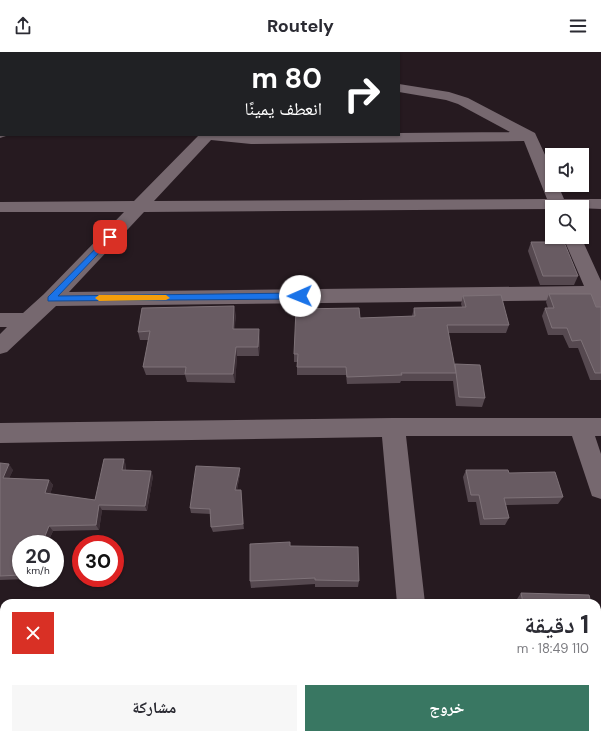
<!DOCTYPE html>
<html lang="ar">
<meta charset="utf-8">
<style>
body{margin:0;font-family:"DM Sans","Noto Naskh Arabic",sans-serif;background:#f7f7f7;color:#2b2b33;direction:rtl;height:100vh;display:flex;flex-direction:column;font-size:15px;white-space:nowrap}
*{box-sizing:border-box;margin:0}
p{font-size:13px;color:#7c7c81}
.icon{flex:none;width:22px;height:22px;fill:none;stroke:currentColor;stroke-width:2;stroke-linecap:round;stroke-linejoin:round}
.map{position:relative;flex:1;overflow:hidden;direction:ltr}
.panel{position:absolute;left:0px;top:547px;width:601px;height:140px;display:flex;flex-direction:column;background:#fff;border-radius:12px 12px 0 0;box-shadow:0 1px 3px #0004;direction:rtl}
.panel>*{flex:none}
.guide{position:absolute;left:0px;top:0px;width:400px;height:84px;box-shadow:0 1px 3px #0004;direction:rtl;background:#202124;color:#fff;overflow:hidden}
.controls{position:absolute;left:545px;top:96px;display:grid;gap:8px}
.controls a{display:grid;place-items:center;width:44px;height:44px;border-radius:0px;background:#fff;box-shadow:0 1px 3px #0004;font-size:20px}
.speed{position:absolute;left:12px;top:483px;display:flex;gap:8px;font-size:20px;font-weight:700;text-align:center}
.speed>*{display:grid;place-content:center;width:52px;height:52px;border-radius:50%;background:#fff;box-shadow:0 1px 3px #0004;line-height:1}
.speed small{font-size:10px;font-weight:400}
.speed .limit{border:6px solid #d22;background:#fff;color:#111}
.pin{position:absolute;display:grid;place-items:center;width:34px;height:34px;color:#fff;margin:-17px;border-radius:8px;box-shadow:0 2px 6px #0006}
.me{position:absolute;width:44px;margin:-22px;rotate:269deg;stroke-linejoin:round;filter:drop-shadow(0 0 3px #0008)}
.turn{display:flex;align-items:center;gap:14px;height:84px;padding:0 12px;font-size:18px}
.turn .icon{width:52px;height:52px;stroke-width:2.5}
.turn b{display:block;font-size:28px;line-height:34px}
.round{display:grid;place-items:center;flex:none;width:42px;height:42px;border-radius:0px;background:#f7f7f7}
.summary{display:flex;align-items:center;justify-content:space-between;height:68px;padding:0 12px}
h1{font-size:24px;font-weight:700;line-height:30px}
.action{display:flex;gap:8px;margin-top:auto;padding:8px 12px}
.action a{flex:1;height:46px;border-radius:0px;background:#397762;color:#fff;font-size:16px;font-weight:700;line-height:46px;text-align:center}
.action a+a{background:#f7f7f7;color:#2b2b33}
header{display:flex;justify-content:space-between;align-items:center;height:52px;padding:0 12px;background:#fff;font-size:18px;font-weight:700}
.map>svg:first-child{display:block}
</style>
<header><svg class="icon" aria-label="menu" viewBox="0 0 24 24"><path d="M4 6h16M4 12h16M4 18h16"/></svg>Routely<svg class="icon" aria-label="share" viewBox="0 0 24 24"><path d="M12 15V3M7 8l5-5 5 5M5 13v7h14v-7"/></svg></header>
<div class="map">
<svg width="601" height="687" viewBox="0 0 601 687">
<rect width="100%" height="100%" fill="#261a20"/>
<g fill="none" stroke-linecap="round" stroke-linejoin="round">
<g fill="#76686f" fill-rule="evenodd">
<polygon points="284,0 298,0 283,1"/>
<rect x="0" y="11" width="1" height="8"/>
<path d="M399,32L449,40L468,46L535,81L552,118V133H558L564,147H601V157L552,155V157L144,160L69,240L584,234L563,185H581L601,229V258L594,256L590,248L56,254L7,300L0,302V282L7,275H0V261H23L44,242L124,160H0V150L134,149L199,83H399V81L510,80L458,52L446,48L399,40ZM211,88L251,92L524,89L547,147L154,149Z"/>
<polygon points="0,76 1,83 7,83 6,84 0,86"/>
<polygon points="393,366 601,366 601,384 595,384 601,402 601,447 592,444 572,384 406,384 425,551 397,551 382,385 0,391 0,371"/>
<rect x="0" y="577" width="4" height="28"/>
<polygon points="409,683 439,683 440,687 410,687"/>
</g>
</g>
<g fill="#564950">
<polygon points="531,190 578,224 574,233 540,233 528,199"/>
<polygon points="549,242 596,255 601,255 601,328 590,328 578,296 569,296 563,283 548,283 542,264 545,256 548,256 546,250"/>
<polygon points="463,244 509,273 506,281 448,281 454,314 455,312 485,346 482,355 456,354 453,329 401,329 400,331 347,332 346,323 297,323 297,310 294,310 294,302 360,266 412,264 414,256 462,255 461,252"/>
<polygon points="236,263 234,277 260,286 259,304 237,304 235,331 187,330 185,323 146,323 143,315 149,288 140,288 138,280"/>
<polygon points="0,411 13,418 9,426 49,428 53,433 50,442 95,448 126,413 126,418 153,424 147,459 102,458 99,478 53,479 47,492 21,492 21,526 28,526 28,527 0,528"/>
<polygon points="240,416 240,421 237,438 241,438 244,477 213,480 211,475 211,462 191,461 190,456"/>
<polygon points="466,418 509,421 563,445 558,452 506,453 509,466 505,473 480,473 476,450 468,450 463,425"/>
<polygon points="290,494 359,529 358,535 315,535 315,532 251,536 250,529"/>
<polygon points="521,541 591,551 518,551 517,547"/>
<polygon points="597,577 601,593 601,637 597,637"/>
</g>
<g fill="#3c2f36">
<polygon points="234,254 236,263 234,285 233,277"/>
<polygon points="259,277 260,286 259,304 258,295"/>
<polygon points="236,295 237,304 235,331 233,322"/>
<polygon points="124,407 126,413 125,424 122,418"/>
<polygon points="9,412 13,418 7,431 3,426"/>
<polygon points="240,416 240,421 236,444 235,438"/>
<polygon points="151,419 153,424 147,459 145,454"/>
<polygon points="49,428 53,433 49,446 45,441"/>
<polygon points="241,438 242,444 244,477 243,472"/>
<polygon points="99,453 102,458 99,478 96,473"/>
<polygon points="49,474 53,479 47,492 45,492 43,489"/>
<polygon points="32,487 36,492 31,492"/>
<polygon points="221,683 223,683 223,687 220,687"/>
</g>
<g fill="#685b62" stroke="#7e7278">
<polygon points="531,190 564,190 578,224 543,224"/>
<polygon points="549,242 591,242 596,255 601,255 601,321 595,321 581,288 572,289 567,276 552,276 545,256 554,256"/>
<polygon points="501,243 509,273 447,273 456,321 401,321 402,323 347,325 346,315 297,315 298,302 294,302 296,257 359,256 360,266 415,264 414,256 466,255 463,244"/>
<polygon points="234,254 233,277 259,277 258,295 236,295 233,322 185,322 186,315 143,315 150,279 138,280 142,256"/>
<polygon points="455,312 480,313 485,346 459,345"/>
<polygon points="104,407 124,407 122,418 151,419 145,454 99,453 96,473 49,474 43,489 32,487 31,492 21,492 21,523 0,524 0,411 9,412 3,426 49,428 45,441 95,448"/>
<polygon points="196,414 240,416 235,438 241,438 243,472 211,475 210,457 190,456"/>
<polygon points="466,418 508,418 509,421 555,420 563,445 504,446 509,466 484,467 479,443 471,443"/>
<polygon points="290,490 290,494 358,495 359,529 315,528 315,526 250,529 250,492"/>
<polygon points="521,541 589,543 591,551 523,551"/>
<polygon points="597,577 601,593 601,633 597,633"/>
<polygon points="82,683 221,683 220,687 82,687"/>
<rect x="317" y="683" width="19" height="4"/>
</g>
<polygon fill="#1a73e8" stroke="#114b97" points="110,182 113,183 113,186 58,244 300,241 304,244 300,247 48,249 48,245"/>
<polygon fill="#f59e0b" points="99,243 166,243 170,246 166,248 99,249 95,246"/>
</svg>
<div class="controls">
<a><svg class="icon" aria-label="sound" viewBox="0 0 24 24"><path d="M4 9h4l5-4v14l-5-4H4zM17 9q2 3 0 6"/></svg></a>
<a><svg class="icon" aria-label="search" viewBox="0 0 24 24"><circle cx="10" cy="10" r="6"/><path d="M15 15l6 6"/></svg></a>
</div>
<div class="speed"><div>20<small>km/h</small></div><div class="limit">30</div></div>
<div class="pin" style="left:110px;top:185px;background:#d93025"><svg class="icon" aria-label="arrive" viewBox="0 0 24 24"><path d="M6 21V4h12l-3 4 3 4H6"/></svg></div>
<svg class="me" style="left:300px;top:244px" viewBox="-20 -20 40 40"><circle r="19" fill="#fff"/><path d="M0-13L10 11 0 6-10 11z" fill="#1a73e8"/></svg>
<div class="guide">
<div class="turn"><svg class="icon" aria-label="right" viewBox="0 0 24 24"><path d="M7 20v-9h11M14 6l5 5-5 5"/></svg><div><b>80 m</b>انعطف يمينًا</div></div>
</div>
<section class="panel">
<div class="summary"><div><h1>1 دقيقة</h1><p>110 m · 18:49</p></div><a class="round" style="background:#d93025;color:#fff"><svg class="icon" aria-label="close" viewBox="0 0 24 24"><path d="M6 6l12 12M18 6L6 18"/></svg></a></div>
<div class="action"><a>خروج</a><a>مشاركة</a></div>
</section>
</div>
